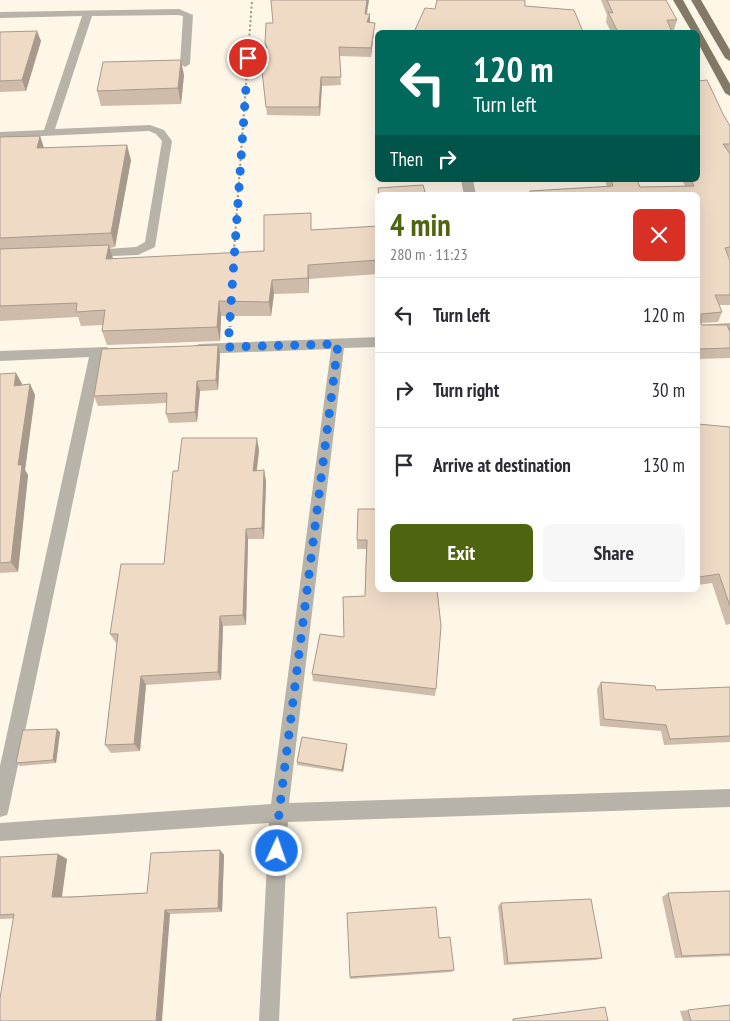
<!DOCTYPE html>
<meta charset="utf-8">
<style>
body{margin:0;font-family:"PT Sans Narrow",sans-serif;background:#f7f7f7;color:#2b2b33;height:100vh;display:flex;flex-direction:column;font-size:19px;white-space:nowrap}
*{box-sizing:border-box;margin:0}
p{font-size:16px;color:#7c7c81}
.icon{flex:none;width:28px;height:28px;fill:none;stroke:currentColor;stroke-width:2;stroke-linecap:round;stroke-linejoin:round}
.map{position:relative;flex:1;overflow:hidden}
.sheet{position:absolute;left:375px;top:192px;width:325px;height:400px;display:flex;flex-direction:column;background:#fff;border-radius:8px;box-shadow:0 5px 20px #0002}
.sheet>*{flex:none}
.top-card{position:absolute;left:375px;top:30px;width:325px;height:152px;border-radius:8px;box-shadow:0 5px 20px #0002;background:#00695c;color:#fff;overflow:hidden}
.pin{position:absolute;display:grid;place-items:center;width:42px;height:42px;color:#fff;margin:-21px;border:2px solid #fff;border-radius:50%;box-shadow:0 1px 5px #0007}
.me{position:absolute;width:55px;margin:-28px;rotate:3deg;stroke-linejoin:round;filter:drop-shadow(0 0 4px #0008)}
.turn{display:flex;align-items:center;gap:18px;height:105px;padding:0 15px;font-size:22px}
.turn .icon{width:65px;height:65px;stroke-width:2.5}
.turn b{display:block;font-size:35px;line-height:42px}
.then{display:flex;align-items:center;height:48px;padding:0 15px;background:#0003;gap:10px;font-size:19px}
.round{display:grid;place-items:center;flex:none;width:52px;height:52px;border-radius:8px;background:#f7f7f7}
.headline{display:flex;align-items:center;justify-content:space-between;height:85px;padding:0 15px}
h1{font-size:30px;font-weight:700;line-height:38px;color:#4f640f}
.cta{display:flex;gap:10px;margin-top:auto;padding:10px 15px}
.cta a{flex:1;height:58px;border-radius:8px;background:#4f640f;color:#fff;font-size:20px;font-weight:700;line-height:58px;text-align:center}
.cta a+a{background:#f7f7f7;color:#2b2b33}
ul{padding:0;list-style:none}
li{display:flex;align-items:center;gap:15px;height:75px;padding:0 15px;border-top:1px solid #e1e1e2}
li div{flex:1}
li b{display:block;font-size:19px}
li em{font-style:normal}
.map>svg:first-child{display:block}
</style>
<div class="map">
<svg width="730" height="1021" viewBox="0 0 730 1021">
<rect width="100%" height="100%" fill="#fef7e8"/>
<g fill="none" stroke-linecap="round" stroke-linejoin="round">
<polyline stroke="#999387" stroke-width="2" stroke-dasharray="2 2.5" stroke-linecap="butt" points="234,251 252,0"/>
<g stroke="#999387" stroke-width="3" stroke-dasharray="2.5 4" stroke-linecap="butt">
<polyline points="234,257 234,250"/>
<polyline points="230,313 230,327"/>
</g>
<g fill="#b8b3a8" fill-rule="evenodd">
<polygon points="179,9 193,15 190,64 185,67 180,64 183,16 178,15 92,16 55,129 150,125 164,130 172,141 155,247 138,255 87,257 85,254 91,250 136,247 145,242 162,141 156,134 149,131 0,138 0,132 44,130 82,16 0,18 0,12"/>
<polygon points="461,180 473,180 476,195 464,195"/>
<polygon points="730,323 730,333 698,333 698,325"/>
<polygon points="378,337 378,347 344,348 289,803 730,789 730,807 288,822 279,1021 259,1021 269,823 0,841 0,823 271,804 331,349 199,354 194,352 192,349 194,346 199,344"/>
<polygon points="106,347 111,349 113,352 111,355 103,357 9,808 7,815 0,817 0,766 89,357 0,361 0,351"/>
</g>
<g fill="#837966" fill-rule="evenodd">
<polygon points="673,0 683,0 730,84 730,96 725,93 698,43 698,32 692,32"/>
<polygon points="691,0 701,0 730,50 730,61 725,58"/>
</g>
</g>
<g fill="#cebbaa">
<polygon points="369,0 367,14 374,31 371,57 339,56 341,85 322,86 320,116 267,115 262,71 265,48 265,43 273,23"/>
<polygon points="601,0 666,0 677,20 674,30 671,30 672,32 611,32 606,22 607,15"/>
<polygon points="0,32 41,41 26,91 0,92"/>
<polygon points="184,75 181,104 101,106 97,91"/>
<polygon points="723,114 730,126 730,257 729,257 730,261 730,305 719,305 722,312 718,322 701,323 702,325 730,332 730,358 698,359 698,195 529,195 530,191 607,187 605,180 637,180 640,187 685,186 682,180 698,180"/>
<polygon points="40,136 44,148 131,160 115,247 110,248 113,259 264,251 312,230 378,226 378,274 309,279 309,293 274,294 271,316 221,316 220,341 107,345 102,331 103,325 81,326 78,317 0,321 0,137"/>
<polygon points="220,355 218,390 200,391 197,422 169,423 166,414 167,403 98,406 94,396"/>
<polygon points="16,373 22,384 22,385 30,384 35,395 25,470 28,475 18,572 0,573 0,374"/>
<polygon points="698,424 730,427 730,624 726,625 712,583 698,585"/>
<polygon points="259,450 257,471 264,470 266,482 264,539 248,539 246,625 223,626 221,680 146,685 140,751 111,753 105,745 117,643 116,643 110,634 164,564 178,471"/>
<polygon points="378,509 436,689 435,696 313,681 312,674 344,637 365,596 366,549 357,549 357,540"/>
<polygon points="601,682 656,690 730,687 730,742 664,745 661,731 600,726 597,689"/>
<polygon points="60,732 56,763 20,766 16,763"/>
<polygon points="347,744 343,772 297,765 297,762"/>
<polygon points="220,850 224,855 222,912 170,914 0,919 0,857 58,854 67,859 62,897 147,893"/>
<polygon points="730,891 730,956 675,958 662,897 668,893"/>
<polygon points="501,903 602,958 596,960 504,965 498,906"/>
<polygon points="439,938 454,970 452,972 350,979 350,977"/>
<polygon points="730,1005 730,1021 683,1021 680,1011"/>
</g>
<g fill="#a7998b">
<polygon points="367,0 369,0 365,22 365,14"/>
<polygon points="370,14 370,23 367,22"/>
<polygon points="375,23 374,31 371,57 371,48"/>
<polygon points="37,31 41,41 26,91 22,80"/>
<polygon points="181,60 184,75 181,104 178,88"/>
<polygon points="321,77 322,86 320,116 319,107"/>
<polygon points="40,136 45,151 37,148"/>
<polygon points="127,145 131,160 115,247 111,233"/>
<polygon points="109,245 113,259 106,259"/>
<polygon points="308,265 309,279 309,293 308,278"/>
<polygon points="272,280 274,294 271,316 269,302"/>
<polygon points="219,301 221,316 220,341 217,327"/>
<polygon points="218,345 220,355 218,390 216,380"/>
<polygon points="16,373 22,384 20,397 14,386"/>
<polygon points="197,381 200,391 197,422 195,412"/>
<polygon points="30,384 35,395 25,470 28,475 18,572 11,562 18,465"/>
<polygon points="257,438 259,450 255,482 253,471"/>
<polygon points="264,470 266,482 264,539 262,528"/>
<polygon points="246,529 248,539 246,625 243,615"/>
<polygon points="220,616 223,626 221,680 218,672"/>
<polygon points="141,676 146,685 140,751 134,744"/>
<polygon points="57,729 60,732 56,763 53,760"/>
<polygon points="347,744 347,747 343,772 342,770"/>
<polygon points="220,850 224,855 222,912 218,908"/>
<polygon points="58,854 67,859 61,902 52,897"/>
<polygon points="165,910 170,914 162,1021 156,1021"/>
</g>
<g fill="#efdac6" stroke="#a7998b">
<polygon points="271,0 367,0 365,14 370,14 367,22 375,23 371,48 339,47 341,77 321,77 319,107 266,107 262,71 262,49 267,48 265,43 266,23 273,23"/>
<polygon points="437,0 525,0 525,6 574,10 583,32 414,32 425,8 435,9"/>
<polygon points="607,0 666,0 677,20 667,20 672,32 618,32 608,12 613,13"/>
<polygon points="37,31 22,80 0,81 0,32"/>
<polygon points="181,60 178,88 97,91 103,62"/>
<polygon points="707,80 723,114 730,126 730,144 723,144 730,154 730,247 725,248 730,261 730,295 715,295 722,312 701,314 701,323 702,325 727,325 730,332 730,348 698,349 698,195 531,195 530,191 613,186 611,180 637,180 640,187 694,186 691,180 698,180 698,81"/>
<polygon points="40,136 37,148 127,145 111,233 0,238 0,137"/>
<polygon points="423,185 426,195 379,195 378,188"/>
<polygon points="311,213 311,230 378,226 378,260 308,265 308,278 272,280 269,302 219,301 217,327 102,331 105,310 76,312 77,303 0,306 0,249 109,245 106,259 264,251 264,215"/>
<polygon points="218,345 216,380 197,381 195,412 166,414 167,393 94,396 102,349"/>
<polygon points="16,373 14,386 30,384 18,465 22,465 11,562 0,563 0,374"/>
<polygon points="698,424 730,427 730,606 719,574 699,577 698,573"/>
<polygon points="182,438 257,438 253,471 264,470 262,528 246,529 243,615 220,616 218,672 141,676 134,744 105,745 118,634 110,634 121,564 164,564 173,471 178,471"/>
<polygon points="358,509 378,509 378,590 437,590 441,626 436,689 312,674 320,634 344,637 343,597 365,596 367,540 357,540"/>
<polygon points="601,682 655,686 656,690 730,687 730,736 670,739 666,725 604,719"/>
<polygon points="57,729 53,760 16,763 23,730"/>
<polygon points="302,737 347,744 342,770 297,762"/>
<polygon points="220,850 218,908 165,910 156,1021 0,1021 0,998 14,914 0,915 0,857 58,854 52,897 72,897 147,893 151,853"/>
<polygon points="730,891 730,954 682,956 668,893"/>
<polygon points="591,899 602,958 508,963 501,903"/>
<polygon points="436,907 439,938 450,937 454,970 350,977 347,913"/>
<polygon points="730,1005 730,1021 691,1021 688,1010"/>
<polygon points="605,1007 608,1021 513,1021 513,1019"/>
</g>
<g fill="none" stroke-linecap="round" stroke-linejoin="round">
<polyline stroke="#1a73e8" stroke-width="9" stroke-dasharray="0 16.2" points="248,58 228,347 338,344 279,813 277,851"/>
</g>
</svg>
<div class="pin" style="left:248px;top:58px;background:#d93025"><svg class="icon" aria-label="arrive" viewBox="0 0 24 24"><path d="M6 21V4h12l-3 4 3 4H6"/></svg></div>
<svg class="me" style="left:277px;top:851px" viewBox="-20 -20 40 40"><circle r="17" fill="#1a73e8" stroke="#fff" stroke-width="3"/><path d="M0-11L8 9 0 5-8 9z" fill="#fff"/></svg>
<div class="top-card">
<div class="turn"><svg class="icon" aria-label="left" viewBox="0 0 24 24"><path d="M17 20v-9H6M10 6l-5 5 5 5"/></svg><div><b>120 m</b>Turn left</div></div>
<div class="then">Then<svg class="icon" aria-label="right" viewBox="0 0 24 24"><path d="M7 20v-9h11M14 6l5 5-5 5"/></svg></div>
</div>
<section class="sheet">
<div class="headline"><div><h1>4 min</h1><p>280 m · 11:23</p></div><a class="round" style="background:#d93025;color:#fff"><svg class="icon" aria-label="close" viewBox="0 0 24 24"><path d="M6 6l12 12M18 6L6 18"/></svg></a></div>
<ul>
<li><svg class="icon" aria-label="left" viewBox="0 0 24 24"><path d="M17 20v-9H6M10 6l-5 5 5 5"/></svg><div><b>Turn left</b></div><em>120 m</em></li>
<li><svg class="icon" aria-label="right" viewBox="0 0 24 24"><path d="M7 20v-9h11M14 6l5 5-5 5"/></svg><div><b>Turn right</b></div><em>30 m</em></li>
<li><svg class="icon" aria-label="arrive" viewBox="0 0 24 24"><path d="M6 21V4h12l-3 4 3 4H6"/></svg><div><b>Arrive at destination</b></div><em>130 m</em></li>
</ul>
<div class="cta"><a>Exit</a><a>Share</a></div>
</section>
</div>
